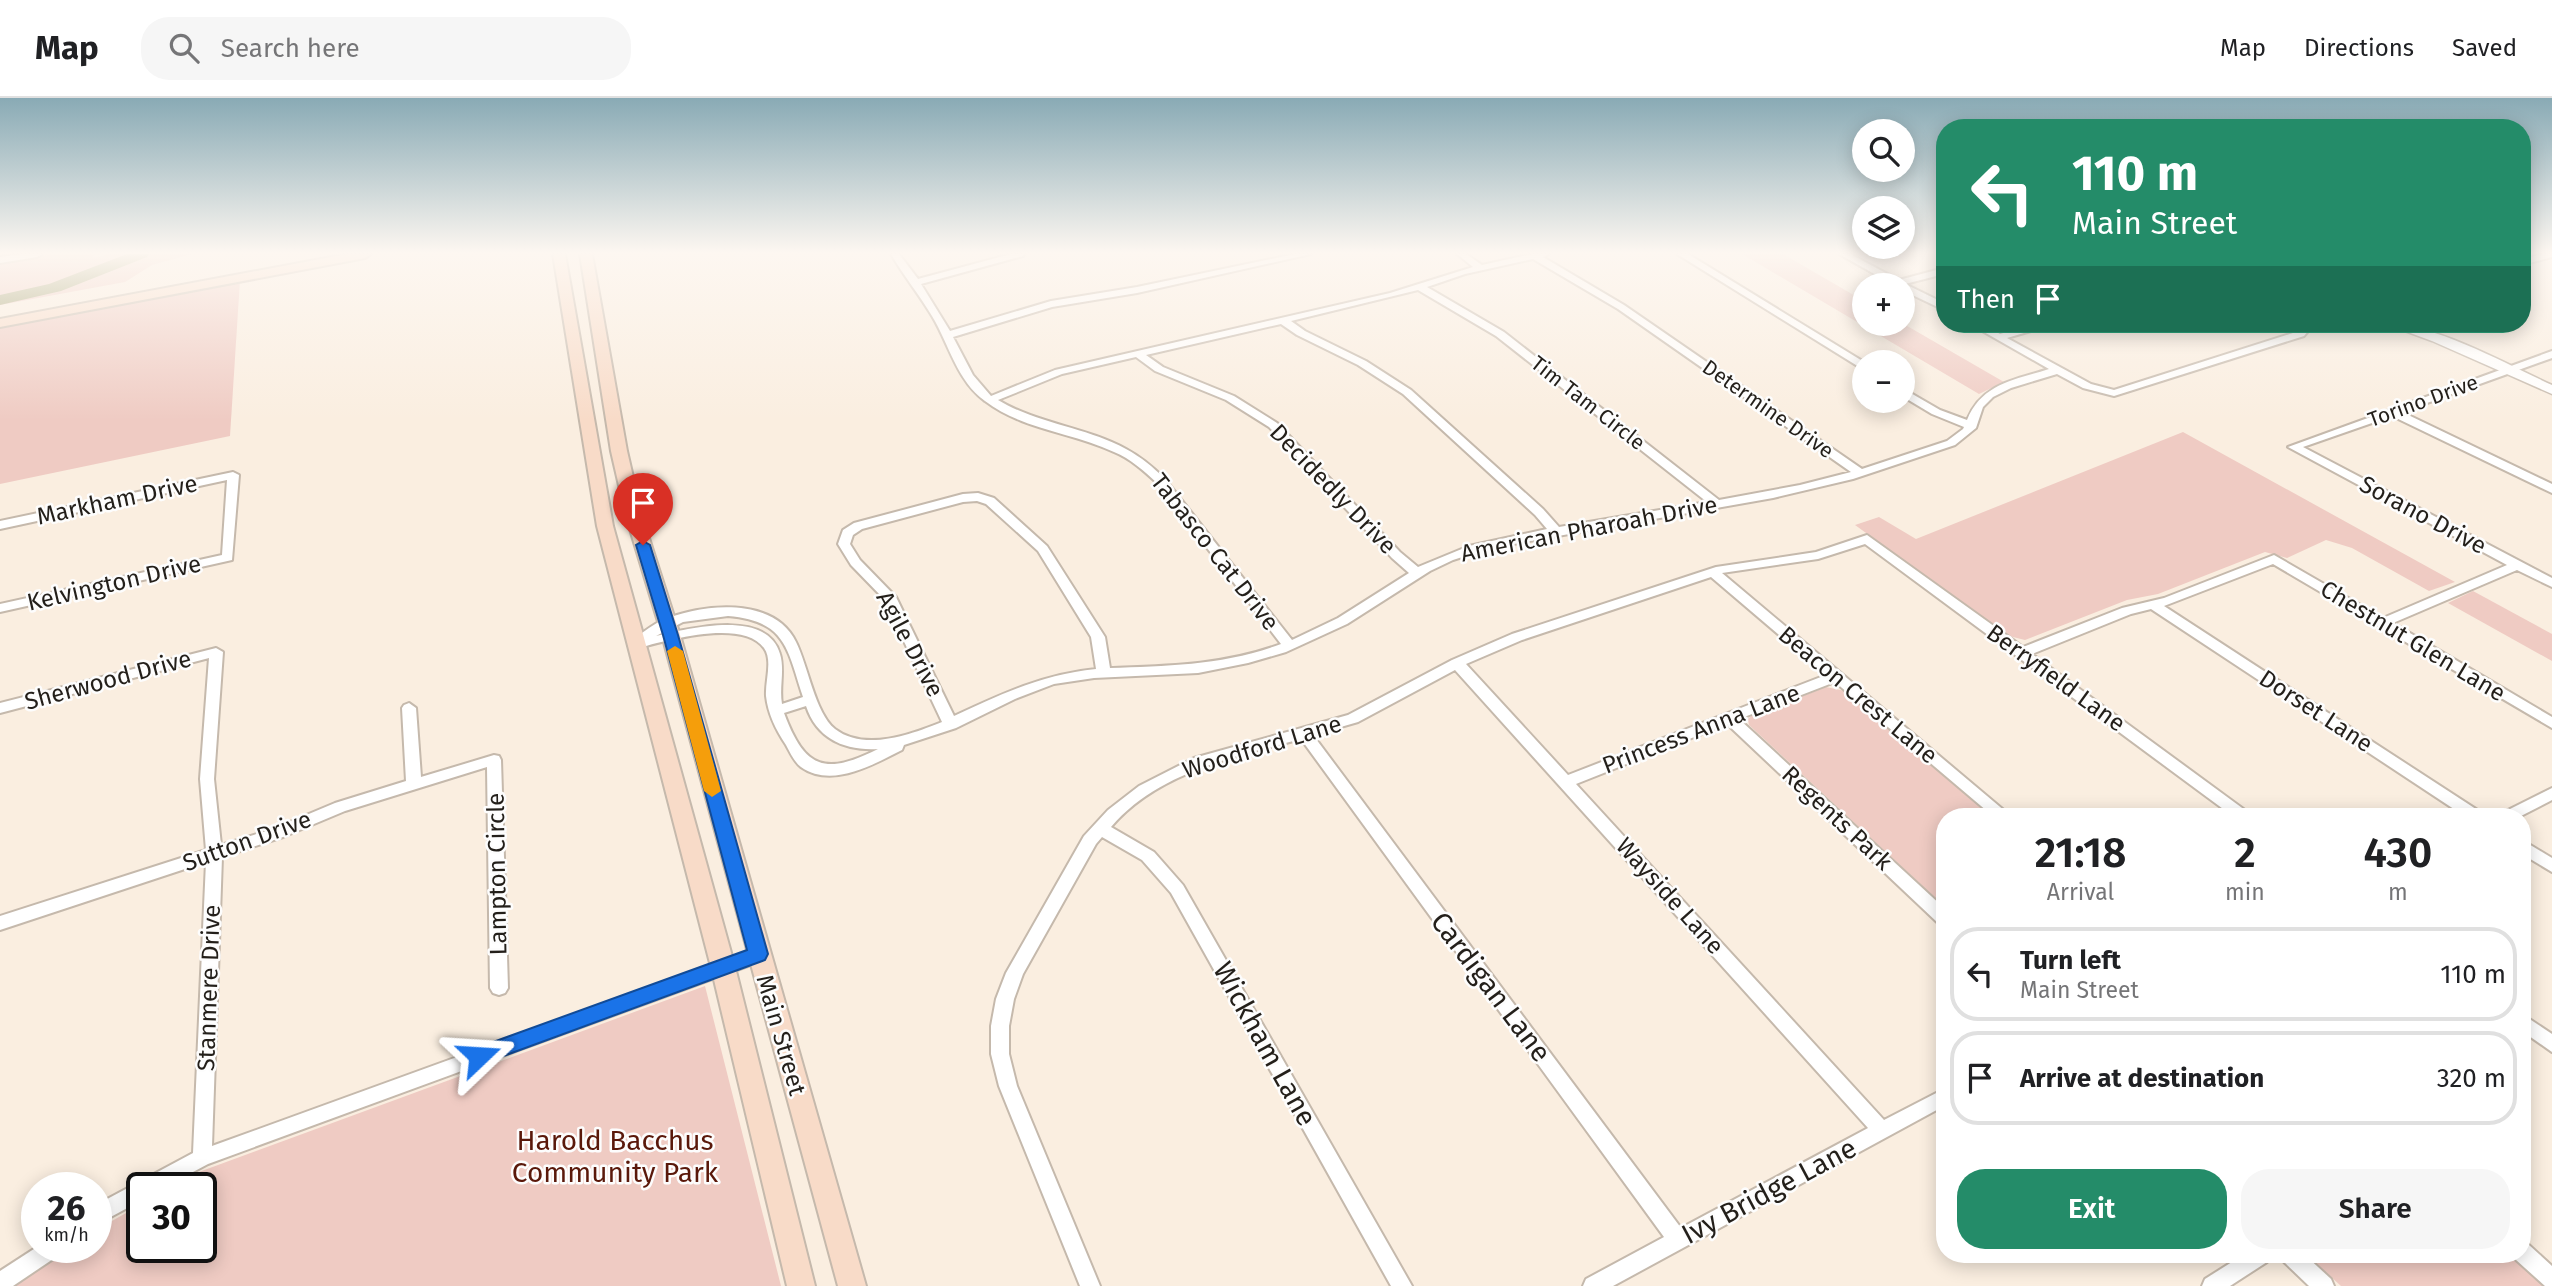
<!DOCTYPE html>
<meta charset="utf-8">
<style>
body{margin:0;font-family:"Fira Sans",sans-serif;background:#f6f6f6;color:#202124;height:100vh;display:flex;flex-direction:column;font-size:26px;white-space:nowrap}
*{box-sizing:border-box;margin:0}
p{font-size:23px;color:#757577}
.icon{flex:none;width:38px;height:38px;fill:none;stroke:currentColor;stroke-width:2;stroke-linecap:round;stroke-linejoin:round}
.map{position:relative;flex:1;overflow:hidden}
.drawer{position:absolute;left:1936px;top:710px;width:595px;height:455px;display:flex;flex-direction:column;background:#fff;border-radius:28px;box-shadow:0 4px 18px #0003}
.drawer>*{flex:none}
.hud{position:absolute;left:1936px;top:21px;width:595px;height:214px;border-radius:28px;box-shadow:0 4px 18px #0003;background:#248c69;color:#fff;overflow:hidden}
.tools{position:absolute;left:1852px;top:21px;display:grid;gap:14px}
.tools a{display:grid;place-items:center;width:63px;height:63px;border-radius:50%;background:#fff;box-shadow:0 4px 18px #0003;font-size:35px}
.speed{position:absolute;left:21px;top:1074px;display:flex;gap:14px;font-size:35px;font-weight:700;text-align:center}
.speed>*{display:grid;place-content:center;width:91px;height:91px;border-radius:50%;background:#fff;box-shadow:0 4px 18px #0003;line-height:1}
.speed small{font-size:18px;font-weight:400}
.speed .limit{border:4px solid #111;border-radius:10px;background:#fff;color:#111}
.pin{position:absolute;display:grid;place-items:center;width:60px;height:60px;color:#fff;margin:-72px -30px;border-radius:50% 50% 50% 0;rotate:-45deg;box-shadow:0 0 7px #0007}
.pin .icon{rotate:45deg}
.me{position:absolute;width:77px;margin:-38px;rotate:70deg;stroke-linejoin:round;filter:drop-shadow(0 0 5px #0008)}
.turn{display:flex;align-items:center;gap:24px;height:147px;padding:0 21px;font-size:32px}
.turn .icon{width:91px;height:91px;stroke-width:2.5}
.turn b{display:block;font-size:49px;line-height:60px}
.then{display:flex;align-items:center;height:66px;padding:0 21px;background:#0003;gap:14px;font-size:26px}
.eta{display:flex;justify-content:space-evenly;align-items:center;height:119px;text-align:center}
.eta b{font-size:42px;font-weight:600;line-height:49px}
.primary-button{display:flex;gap:14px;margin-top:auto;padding:14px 21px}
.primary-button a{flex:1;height:80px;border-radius:28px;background:#248c69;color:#fff;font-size:28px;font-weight:600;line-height:80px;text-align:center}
.primary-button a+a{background:#f6f6f6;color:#202124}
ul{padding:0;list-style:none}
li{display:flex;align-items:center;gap:21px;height:94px;margin:0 14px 10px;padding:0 7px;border:4px solid #e0e0e0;border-radius:28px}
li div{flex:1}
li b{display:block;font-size:26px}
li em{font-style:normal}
header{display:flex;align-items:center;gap:42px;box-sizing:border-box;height:98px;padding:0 35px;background:#fff;border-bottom:2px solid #e0e0e0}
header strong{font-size:33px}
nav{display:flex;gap:38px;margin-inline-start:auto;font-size:24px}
.search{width:490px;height:63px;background:#f6f6f6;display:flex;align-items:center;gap:18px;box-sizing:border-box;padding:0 24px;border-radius:28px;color:#757577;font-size:26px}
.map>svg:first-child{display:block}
</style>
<header>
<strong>Map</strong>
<div class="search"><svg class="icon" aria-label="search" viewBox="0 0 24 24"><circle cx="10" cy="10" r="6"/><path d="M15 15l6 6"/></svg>Search here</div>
<nav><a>Map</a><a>Directions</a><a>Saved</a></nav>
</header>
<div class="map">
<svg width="2552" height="1188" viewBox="0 0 2552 1188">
<rect width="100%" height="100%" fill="#faeee0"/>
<g fill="#efcbc3">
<polygon points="110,156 192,156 152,167 125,184 0,207 0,165 49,157 94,157 93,160"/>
<polygon points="1742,156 1783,156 1864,203 1864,226 1902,225 2004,284 1979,296"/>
<polygon points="240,182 230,338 0,386 0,229"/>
<polygon points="2183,334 2455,484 2429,493 2352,450 2326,442 2287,460 2265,454 2158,496 2127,502 2025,542 2009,538 1855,427 1879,419 1916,441"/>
<polygon points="2473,493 2552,536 2552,563 2448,505"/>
<polygon points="1826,589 1845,593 1994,719 1944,719 1944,808 1749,627 1748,621 1751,618"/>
<polygon points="705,888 781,1188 14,1188 71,1150 96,1150 96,1132 142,1106 142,1150 201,1150 201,1090 170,1090 199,1074"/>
<polygon points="2307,1157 2511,1157 2546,1188 2341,1188"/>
</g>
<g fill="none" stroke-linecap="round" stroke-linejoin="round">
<polygon fill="#9a9b69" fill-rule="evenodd" points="127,156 149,156 147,159 61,193 0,207 0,197 49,186"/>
<defs>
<g id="minor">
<polygon points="22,156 42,156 37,159 0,165 0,159"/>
<path d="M891,156H899L918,181L1011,156H1024L1023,158L921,186L950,233L1051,203L1137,189L1295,156H1311L1137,195L1052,209L953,239L973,277L991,298L1055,272L1390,195L1473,169L1457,156H1466L1482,167L1532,156H1549L1543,159L1624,207L1862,371L1947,343L1963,331L1964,329L1932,316L1902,298V290L1940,312L1967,322C1982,285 2015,282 2049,271L1970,226H1982L2000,236L2034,226H2049L2048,228L2007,240L2091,286L2114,292L2296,234L2299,232L2296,226H2306L2309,232L2304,238L2114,298L2083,290L2057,276L2011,290L1993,299L1983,309L1976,330L1955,347L1853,381L1773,400L1490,450L1453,462L1430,473L1347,526L1286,554L1248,565L1198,575L1094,580L1054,586L1015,601L956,630L904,647L902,652C874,666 832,691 801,669C794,664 790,654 786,647C776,632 768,616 766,598C765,583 773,562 764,550C742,520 664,543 635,551L630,550L628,547L630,544C640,537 650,528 661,523C701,505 774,498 796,544C808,568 815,615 835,631C865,654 912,636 942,624L884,501L851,467L838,446L843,432L854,425L963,396L978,395L994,400L1047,448L1105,539L1110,570C1168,568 1225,567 1281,546L1157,385C1144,373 1131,361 1114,354C1072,334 1023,332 985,303C957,283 949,246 932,218C919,196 903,177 891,156ZM1533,161L1618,211L1851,374L1800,387L1719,402L1504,234L1427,189L1465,176ZM1418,192L1496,238L1707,404L1559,429L1543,411L1411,292L1366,263L1305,233L1291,223ZM1281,226L1297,237L1358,267L1403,296L1535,417L1547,431L1469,448L1418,469L1400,454L1277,325L1234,298L1163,269L1146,257ZM1136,259L1155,273L1226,302L1269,329L1392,460L1409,475L1338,520L1292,542L1165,381C1153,369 1141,359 1126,351C1086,329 1038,326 998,302L1062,276ZM977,403L986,406L1038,453L1091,539L1096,571C1044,576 1001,596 954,618L896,499L860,462L850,446L853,437L862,431L963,404ZM728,518C786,523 787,550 803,599L782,606C779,589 785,572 780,556C767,510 688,531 656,538L683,524ZM806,608C817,641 845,653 878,651C826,677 805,672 784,615Z"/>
<polygon points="1677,156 1688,156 1864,264 1864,272"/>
<polygon points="1839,156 1850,156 1899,182 1944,170 1944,176 1905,186 1944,205 1944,212 1902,192 1902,187 1894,187"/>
<polygon points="2543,156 2552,156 2552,159 2522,167 2522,161"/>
<path d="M2552,253V260L2402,314L2552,386V395L2392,318L2303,349L2552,480V489L2517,472L2393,525L2552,619V630L2273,466L2164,508L2482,715L2485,719H2466L2151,511L2131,516L2032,556L2249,715L2252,719H2234L1865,446L1818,461L1722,475L2012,719H1994L1835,584L1739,621L1944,810V826L1938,825L1727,626L1576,686L1884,1022L1944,991V1008L1613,1188H1583L1586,1181L1664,1139L1301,641C1234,659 1158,674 1111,729L1154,754L1183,787L1412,1188H1391L1171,795L1142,762L1102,739L1096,746L1023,876L1014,901L1009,928V956L1017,988L1100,1188H1080L999,988L991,956V928L996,901L1006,875L1084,738L1108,712L1139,688L1194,660L1348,617L1452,562L1512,536L1716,469L1816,454L1867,437L2023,549L2122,510L2164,500L2274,457L2383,520L2507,467L2288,349ZM1711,479L1826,577L1568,677L1466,566L1522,542ZM1455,572L1868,1030L1681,1130L1313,637L1358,624Z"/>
<polygon points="233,374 239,377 232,462 0,514 0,506 222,457 227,382 0,431 0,423"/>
<polygon points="216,550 223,554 214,681 221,747 273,731 335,705 406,683 402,610 404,607 409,605 416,610 421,679 494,657 499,658 501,662 508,890 505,895 499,897 493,895 490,890 487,669 345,713 283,739 222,759 212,1048 752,852 758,850 764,852 766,857 764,862 208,1066 163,1090 142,1090 142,1102 96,1127 96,1107 193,1055 206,764 0,832 0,818 206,752 200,681 209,560 0,615 0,605"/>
<polygon points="2552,690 2552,702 2519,719 2499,719 2502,715"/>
<polygon points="2522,742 2552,760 2552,774 2522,756"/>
<polygon points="2522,916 2552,936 2552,954 2522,933"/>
<polygon points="2522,1144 2529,1147 2552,1168 2552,1188 2545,1188 2515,1161 2513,1157 2522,1157"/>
<polygon points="37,1149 62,1150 59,1157 13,1188 0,1188 0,1173"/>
<polygon points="2243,1157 2270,1157 2267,1164 2230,1188 2202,1188 2205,1181"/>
<polygon points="2281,1157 2305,1157 2331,1181 2334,1188 2309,1188 2284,1164"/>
</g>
<path id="tertiary" d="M2386,226C2432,224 2508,267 2552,287V296L2432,243Z"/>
<g id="secondary">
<polygon points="347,156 371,156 365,160 0,229 0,221"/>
<polygon points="553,156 565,156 613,428 735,869 815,1188 787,1188 711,869 597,428"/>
<polygon points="580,156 592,156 627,353 642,418 680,537 866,1188 838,1188 662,537 626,418 611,353"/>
</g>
</defs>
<use href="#minor" stroke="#c5b9ac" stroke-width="4"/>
<use href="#tertiary" stroke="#c5b9ac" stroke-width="3"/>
<use href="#secondary" stroke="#c5b9ac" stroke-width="4"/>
<use href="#minor" fill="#fff" fill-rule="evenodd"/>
<use href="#tertiary" fill="#fff" fill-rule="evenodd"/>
<use href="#secondary" fill="#f8dbc8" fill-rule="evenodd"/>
</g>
<linearGradient id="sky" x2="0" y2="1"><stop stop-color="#89aab5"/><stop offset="0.48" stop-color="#fdf7f1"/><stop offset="1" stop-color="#fdf7f1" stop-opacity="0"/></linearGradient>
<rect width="2552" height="322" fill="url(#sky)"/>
<polygon fill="#1a73e8" stroke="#114b97" stroke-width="2" points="643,443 650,447 678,537 768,856 765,862 479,967 471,965 468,958 471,952 747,852 663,537 636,447"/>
<polygon fill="#f59e0b" points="675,548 683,553 721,693 712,699 704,693 667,553"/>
<g text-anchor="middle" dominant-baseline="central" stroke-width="5" stroke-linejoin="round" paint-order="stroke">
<g font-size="21" fill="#231f1a" stroke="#fdfdfd">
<text transform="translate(2423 303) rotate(-20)">Torino Drive</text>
<text transform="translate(1588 305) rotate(38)">Tim Tam Circle</text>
<text transform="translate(1768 311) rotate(35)">Determine Drive</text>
</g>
<g font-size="24" fill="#231f1a" stroke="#fdfdfd">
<text transform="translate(1333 391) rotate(46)">Decidedly Drive</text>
<text transform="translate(117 402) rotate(-12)">Markham Drive</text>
<text transform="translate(2423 417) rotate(28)">Sorano Drive</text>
<text transform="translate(1589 431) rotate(-11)">American Pharoah Drive</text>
<text transform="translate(1215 454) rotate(52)">Tabasco Cat Drive</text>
<text transform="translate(114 485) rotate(-13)">Kelvington Drive</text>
<text transform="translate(2413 543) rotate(31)">Chestnut Glen Lane</text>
<text transform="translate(910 546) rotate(62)">Agile Drive</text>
<text transform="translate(2056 580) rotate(36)">Berryfield Lane</text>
<text transform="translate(108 582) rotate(-15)">Sherwood Drive</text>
<text transform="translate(1858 597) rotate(40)">Beacon Crest Lane</text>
<text transform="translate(2316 613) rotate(33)">Dorset Lane</text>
<text transform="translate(1701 631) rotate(-21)">Princess Anna Lane</text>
<text transform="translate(1262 649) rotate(-17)">Woodford Lane</text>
<text transform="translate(1837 720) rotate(43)">Regents Park</text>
<text transform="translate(247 743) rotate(-20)">Sutton Drive</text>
<text transform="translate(497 776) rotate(-91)">Lampton Circle</text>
<text transform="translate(1670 798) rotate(48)">Wayside Lane</text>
<text transform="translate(209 890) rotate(-88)">Stanmere Drive</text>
<text transform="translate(781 937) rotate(74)">Main Street</text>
</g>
<g font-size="28" fill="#231f1a" stroke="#fdfdfd">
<text transform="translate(1491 889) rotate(53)">Cardigan Lane</text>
<text transform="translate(1265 946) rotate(61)">Wickham Lane</text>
<text transform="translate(1769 1093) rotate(-28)">Ivy Bridge Lane</text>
</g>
<g font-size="28" fill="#5a180a" stroke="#fdfdfd">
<text x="615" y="1042">Harold Bacchus<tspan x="615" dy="32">Community Park</tspan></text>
</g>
</g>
</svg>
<div class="tools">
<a><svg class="icon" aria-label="search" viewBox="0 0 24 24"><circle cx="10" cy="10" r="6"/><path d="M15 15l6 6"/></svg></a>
<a><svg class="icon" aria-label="layers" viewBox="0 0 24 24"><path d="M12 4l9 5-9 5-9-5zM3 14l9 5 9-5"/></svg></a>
<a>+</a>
<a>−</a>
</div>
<div class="speed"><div>26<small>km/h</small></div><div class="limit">30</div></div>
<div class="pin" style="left:643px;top:447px;background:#d93025"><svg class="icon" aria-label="arrive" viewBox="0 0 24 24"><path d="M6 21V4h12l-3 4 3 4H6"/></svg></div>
<svg class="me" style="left:479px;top:958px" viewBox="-20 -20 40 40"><path d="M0-17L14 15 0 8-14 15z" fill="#1a73e8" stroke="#fff" stroke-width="4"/></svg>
<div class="hud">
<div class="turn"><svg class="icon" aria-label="left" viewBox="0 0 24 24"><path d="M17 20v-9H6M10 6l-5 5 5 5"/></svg><div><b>110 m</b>Main Street</div></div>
<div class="then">Then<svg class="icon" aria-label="arrive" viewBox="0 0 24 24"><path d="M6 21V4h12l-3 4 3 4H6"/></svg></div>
</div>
<section class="drawer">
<div class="eta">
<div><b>21:18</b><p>Arrival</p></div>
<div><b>2</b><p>min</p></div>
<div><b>430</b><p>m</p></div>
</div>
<ul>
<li><svg class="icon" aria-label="left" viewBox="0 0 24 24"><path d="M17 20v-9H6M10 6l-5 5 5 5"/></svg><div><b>Turn left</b><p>Main Street</p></div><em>110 m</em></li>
<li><svg class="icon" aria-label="arrive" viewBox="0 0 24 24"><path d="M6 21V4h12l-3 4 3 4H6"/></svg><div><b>Arrive at destination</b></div><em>320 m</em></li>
</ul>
<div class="primary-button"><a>Exit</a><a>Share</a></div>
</section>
</div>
